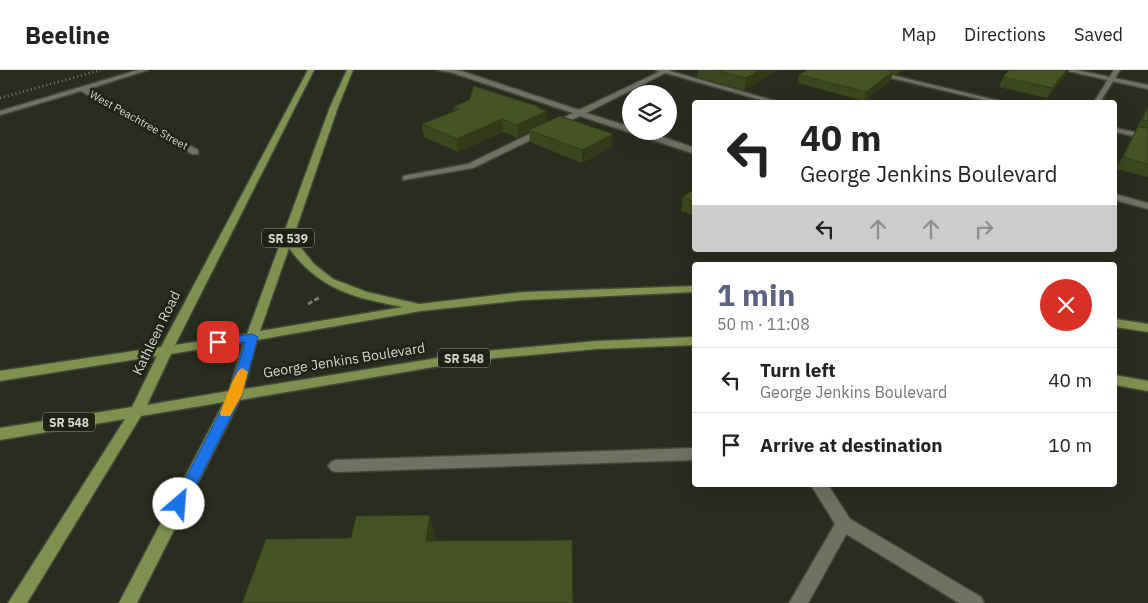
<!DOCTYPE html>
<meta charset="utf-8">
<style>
body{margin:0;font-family:"IBM Plex Sans",sans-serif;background:#f6f6f6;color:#222;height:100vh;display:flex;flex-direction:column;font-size:19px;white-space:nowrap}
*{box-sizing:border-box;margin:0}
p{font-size:16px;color:#767676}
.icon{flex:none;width:28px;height:28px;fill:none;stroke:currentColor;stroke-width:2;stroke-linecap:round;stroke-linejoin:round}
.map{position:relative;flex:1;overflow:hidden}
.details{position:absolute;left:692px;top:192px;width:425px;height:225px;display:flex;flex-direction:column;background:#fff;border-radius:5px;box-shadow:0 5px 20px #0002}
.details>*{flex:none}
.hud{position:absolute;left:692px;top:30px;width:425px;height:152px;border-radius:5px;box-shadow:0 5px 20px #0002;background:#fff;color:#222;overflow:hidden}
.controls{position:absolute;left:622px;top:15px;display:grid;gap:10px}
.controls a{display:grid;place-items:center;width:55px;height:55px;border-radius:50%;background:#fff;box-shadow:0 5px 20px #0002;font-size:25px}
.pin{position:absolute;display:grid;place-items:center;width:42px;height:42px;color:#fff;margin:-21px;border-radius:10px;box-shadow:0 2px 8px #0006}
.me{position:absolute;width:55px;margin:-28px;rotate:27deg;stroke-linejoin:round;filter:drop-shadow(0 0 4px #0008)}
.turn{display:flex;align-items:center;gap:18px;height:105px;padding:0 25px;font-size:22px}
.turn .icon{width:65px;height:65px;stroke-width:2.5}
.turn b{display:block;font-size:35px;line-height:42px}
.lanes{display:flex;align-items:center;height:48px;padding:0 25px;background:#0003;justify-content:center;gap:25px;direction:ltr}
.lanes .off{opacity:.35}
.round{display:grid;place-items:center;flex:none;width:52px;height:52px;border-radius:26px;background:#f6f6f6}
.summary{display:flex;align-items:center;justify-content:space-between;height:85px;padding:0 25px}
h1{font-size:30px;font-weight:700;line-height:38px;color:#5b6385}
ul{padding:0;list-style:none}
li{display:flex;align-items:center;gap:15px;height:65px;padding:0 25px;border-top:1px solid #e0e0e0}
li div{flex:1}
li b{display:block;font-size:19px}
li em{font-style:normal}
header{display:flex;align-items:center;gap:30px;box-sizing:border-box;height:70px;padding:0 25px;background:#fff;border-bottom:1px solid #e0e0e0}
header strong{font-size:24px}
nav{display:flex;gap:28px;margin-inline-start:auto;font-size:18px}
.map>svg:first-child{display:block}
</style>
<header>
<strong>Beeline</strong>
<nav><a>Map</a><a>Directions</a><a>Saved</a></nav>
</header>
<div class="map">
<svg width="1148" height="533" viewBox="0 0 1148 533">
<rect width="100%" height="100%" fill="#292d1f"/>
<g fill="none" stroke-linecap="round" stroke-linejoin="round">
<defs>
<g id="lane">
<polygon points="655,0 666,0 779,32 768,32"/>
<polygon points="1063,0 1076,0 1148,15 1148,19"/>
<polygon points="1115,124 1148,133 1148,139 1115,130"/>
<polygon points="695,378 695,390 336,402 331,400 328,396 331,392 336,390"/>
<polygon points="844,447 850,449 852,454 808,533 789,533 838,449"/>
</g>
<g id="street">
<polygon points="138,0 148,0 88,19 198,80 198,84 192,84 81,21 0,45 0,41"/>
<polygon points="437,0 458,0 579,40 663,0 671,0 586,43 631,57 631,61 645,61 695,78 695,84 580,46 473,98 403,110 403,106 468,94 573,43 453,3"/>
<polygon points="858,0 870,0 1004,32 992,32"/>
<polygon points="1114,0 1120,0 1100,32 1094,32"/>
<polygon points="1115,58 1148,65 1148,69 1115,62"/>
<polygon points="811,415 828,415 850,449 981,527 984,533 959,533 838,459"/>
</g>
<g id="primary">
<path d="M308,0H314L175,275L247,264L330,37L347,0H353L338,37L293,168L314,194L333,209L367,222L419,234L524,222L695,216V222L524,230L421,241L257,270L244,319L475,282L597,271L695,267V275L597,279L475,290L240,330L137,533H119L224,332L141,346L27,533H8L125,349L0,370V358L132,337L157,286L0,311V301L161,277ZM289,178C319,220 355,228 403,237L260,261ZM244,272L229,321L147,335L171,284Z"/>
<polygon points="1115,249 1148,254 1148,262 1115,257"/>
<polygon points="1115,305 1148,311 1148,321 1115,315"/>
</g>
</defs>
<use href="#lane" stroke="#44473b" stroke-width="3"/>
<use href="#street" stroke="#44473b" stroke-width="3"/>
<use href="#primary" stroke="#44473b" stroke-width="3"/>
<polyline stroke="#787b6f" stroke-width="3" stroke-dasharray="5 2.5" stroke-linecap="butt" points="308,234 320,227"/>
<use href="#lane" fill="#6d7262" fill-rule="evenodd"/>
<use href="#street" fill="#6d7262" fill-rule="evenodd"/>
<use href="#primary" fill="#80904e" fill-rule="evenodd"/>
<polyline stroke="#7b7e73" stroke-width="2.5" stroke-dasharray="1 3" stroke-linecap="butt" points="0,28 101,0"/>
</g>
<g fill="#3d471f">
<polygon points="698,0 778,0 744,20 697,7"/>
<polygon points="807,0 903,0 897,5 892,3 891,10 864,31 798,13 799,5"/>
<polygon points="1009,0 1069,0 1067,3 1047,28 999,17 1003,7"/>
<polygon points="1148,36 1148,107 1116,99"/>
<polygon points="453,37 540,39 547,41 547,51 612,77 582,93 530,72 529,62 518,68 503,62 458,82 424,67 422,54 454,42"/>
<polygon points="695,119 695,146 681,141 683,127"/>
</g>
<g fill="#323a19">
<polygon points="760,0 778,0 744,20 746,8"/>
<polygon points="899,0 903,0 897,5"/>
<polygon points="1067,0 1069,0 1067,3 1047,28 1052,18"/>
<polygon points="893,1 891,10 864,31 866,22"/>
<polygon points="540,37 540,44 547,41 547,53 529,60 529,62 518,68 517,55"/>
<polygon points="502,49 503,62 458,82 457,69"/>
<polygon points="613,64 612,77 582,93 582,80"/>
<polygon points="430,445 436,469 432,495 426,471"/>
</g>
<g fill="#475324" stroke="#323a19">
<polygon points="714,0 760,0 746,8"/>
<polygon points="807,0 888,0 893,1 866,22 799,5"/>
<polygon points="1009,0 1067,0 1052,18 1003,7"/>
<polygon points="474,16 540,37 538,38 547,41 517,55 502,49 457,69 422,54 460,39 453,37 469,30"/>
<polygon points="1148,37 1148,51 1142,50"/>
<polygon points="560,46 613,64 582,80 529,60"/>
<polygon points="1138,57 1148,58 1148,94 1123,87"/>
<polygon points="695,119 695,132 683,127"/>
<polygon points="430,445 426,471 572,470 573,533 242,533 266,469 351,468 356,446"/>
</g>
<polygon fill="#1a73e8" stroke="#114b97" points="252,264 258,267 242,325 184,439 179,440 174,439 172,434 229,325 245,272 218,276 212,272 218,269"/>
<path fill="#f59e0b" d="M242,298L248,302L242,325L230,346H221L220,343C224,334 235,300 242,298Z"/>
<g text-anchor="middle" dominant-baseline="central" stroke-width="5" stroke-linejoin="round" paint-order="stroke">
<g font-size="11" fill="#d3d6cd" stroke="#1f2315">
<text transform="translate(139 50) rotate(29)">West Peachtree Street</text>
</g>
<g fill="#1f2315" stroke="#9da096" stroke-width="1">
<rect x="262" y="158.5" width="52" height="19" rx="4"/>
<rect x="438" y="278.5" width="52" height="19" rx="4"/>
<rect x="43" y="342.5" width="52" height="19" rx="4"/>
</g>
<g font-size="12" font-weight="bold" fill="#d3d6cd">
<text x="288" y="168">SR 539</text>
<text x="464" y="288">SR 548</text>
<text x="69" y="352">SR 548</text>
</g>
<g font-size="14" fill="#d3d6cd" stroke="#1f2315">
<text transform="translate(156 263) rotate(-64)">Kathleen Road</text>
<text transform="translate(344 290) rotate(-9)">George Jenkins Boulevard</text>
</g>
</g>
</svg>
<div class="controls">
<a><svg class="icon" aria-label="layers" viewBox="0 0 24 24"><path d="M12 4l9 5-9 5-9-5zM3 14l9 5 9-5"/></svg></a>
</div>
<div class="pin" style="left:218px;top:272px;background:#d93025"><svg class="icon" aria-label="arrive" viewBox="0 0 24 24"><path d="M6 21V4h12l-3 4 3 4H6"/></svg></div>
<svg class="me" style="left:179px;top:434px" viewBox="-20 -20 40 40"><circle r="19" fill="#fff"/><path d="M0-13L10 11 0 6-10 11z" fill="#1a73e8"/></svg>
<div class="hud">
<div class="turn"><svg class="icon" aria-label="left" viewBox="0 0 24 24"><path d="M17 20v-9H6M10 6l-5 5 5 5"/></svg><div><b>40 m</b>George Jenkins Boulevard</div></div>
<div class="lanes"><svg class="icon" aria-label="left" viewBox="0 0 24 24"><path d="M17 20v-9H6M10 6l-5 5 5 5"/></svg><svg class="icon off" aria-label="ahead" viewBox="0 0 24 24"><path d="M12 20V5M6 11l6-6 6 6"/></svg><svg class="icon off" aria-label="ahead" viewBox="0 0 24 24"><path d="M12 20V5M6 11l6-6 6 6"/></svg><svg class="icon off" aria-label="right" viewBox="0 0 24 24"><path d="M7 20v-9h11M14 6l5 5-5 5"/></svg></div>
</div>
<section class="details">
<div class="summary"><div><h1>1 min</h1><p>50 m · 11:08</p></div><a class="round" style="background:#d93025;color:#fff"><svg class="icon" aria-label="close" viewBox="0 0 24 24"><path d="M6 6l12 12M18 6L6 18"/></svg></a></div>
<ul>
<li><svg class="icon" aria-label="left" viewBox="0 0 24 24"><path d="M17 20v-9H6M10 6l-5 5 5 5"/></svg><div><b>Turn left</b><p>George Jenkins Boulevard</p></div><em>40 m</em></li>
<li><svg class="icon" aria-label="arrive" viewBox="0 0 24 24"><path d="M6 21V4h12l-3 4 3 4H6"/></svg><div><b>Arrive at destination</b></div><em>10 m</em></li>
</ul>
</section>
</div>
